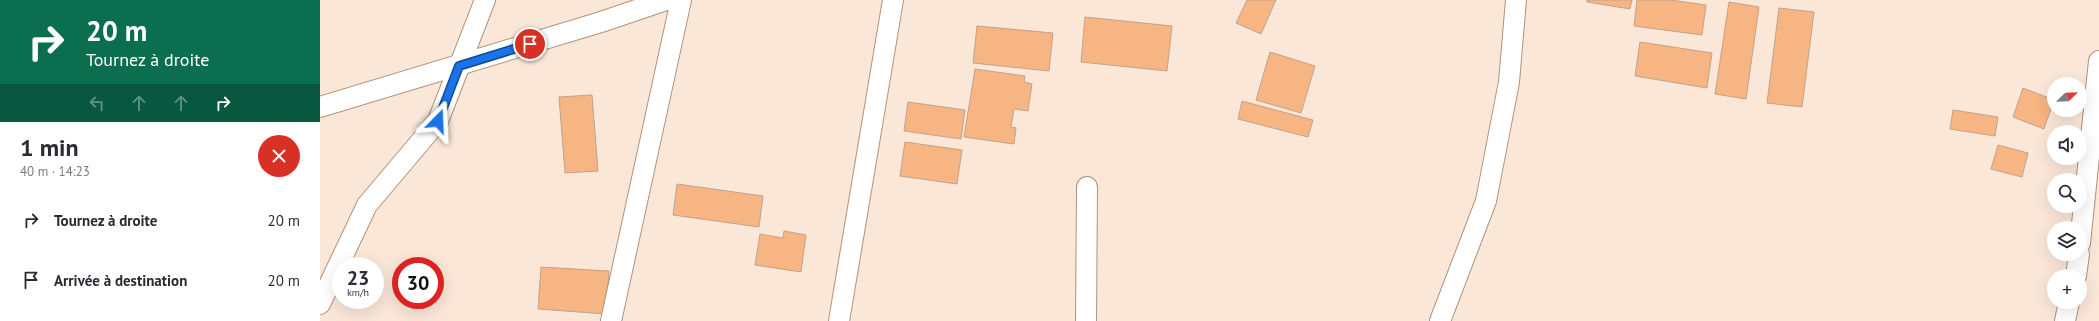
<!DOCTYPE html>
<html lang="fr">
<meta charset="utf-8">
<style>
body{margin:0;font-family:"PT Sans",sans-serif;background:#f7f7f7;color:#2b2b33;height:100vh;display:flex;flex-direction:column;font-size:15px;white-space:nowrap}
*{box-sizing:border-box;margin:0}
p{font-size:13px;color:#7c7c81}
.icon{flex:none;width:22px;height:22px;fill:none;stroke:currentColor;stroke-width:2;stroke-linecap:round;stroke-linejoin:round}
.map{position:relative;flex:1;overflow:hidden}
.drawer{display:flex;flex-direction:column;background:#fff;width:320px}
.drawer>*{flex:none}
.guide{background:#0b6e4f;color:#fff;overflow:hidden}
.needle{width:26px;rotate:67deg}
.buttons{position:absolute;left:1727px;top:77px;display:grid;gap:8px}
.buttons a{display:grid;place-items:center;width:40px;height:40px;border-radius:50%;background:#fff;box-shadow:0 4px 16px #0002;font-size:20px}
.speed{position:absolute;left:12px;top:257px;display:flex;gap:8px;font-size:20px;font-weight:700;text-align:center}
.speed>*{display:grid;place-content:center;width:52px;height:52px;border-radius:50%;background:#fff;box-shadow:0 4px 16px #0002;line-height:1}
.speed small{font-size:10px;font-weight:400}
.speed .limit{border:6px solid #d22;background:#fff;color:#111}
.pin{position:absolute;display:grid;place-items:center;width:34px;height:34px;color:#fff;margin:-17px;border:2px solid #fff;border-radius:50%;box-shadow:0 1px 4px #0007}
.me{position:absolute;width:44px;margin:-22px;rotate:21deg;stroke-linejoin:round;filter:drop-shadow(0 0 3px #0008)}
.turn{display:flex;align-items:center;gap:14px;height:84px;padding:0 20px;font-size:18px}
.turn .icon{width:52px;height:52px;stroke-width:2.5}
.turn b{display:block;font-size:28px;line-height:34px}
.lanes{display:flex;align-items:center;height:38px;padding:0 20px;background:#0003;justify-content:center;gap:20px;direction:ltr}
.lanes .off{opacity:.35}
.round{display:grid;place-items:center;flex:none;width:42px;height:42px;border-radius:21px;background:#f7f7f7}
.summary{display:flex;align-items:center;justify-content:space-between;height:68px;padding:0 20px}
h1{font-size:24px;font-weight:700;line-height:30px}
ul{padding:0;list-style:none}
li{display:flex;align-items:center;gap:12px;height:60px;padding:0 20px}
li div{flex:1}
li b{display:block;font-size:15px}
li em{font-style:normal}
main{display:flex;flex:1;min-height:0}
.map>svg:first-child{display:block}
</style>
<main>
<section class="drawer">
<div class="guide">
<div class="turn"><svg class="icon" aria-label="right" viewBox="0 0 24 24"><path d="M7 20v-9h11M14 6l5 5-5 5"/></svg><div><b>20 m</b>Tournez à droite</div></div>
<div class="lanes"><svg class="icon off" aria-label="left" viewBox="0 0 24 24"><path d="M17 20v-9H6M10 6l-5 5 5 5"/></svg><svg class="icon off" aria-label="ahead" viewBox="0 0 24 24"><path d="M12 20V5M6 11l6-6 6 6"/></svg><svg class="icon off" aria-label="ahead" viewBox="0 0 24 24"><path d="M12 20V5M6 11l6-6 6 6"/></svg><svg class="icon" aria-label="right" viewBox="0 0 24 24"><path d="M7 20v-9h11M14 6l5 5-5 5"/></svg></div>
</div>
<div class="summary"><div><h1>1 min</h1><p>40 m · 14:23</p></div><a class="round" style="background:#d93025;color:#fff"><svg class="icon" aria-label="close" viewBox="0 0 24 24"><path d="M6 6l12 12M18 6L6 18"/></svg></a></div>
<ul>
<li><svg class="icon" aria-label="right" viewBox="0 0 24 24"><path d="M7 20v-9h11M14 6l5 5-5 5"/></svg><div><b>Tournez à droite</b></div><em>20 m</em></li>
<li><svg class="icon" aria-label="arrive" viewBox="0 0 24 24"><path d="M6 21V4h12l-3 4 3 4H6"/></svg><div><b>Arrivée à destination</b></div><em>20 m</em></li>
</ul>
</section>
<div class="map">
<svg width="1779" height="321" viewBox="0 0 1779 321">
<rect width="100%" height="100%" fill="#fbe7d8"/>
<g fill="#f6b582" stroke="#c1a28b">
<polygon points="927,0 956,0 941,34 916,23"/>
<polygon points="1267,0 1312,0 1310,9 1267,2"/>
<polygon points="1317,0 1351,0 1386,5 1382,35 1314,26"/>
<polygon points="1409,2 1439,7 1426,99 1395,94"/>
<polygon points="1459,8 1494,12 1482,107 1447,103"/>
<polygon points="765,17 852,26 847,71 761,62"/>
<polygon points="657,26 733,33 729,71 653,63"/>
<polygon points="1320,42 1392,53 1387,88 1315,76"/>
<polygon points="950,52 995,66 981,113 936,100"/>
<polygon points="655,69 705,76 704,82 712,84 708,111 694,109 691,127 696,128 694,144 644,137"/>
<polygon points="1703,88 1734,100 1724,129 1693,117"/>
<polygon points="272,95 278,171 245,173 239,97"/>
<polygon points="922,101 993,120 988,137 918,119"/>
<polygon points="588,102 645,110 641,139 584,131"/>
<polygon points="1633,110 1678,117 1675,136 1630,129"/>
<polygon points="585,142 642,150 637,184 580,176"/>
<polygon points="1678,145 1708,153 1702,177 1671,169"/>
<polygon points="357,184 443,196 439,227 353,215"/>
<polygon points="464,231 486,235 481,272 435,265 440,234 463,238"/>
<polygon points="221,267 289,271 286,314 218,309"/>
</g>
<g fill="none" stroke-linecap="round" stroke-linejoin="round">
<defs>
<g id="street">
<polyline points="0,107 281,22 346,0"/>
<polyline points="1760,243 1779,61"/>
<polyline points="1756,276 1759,254"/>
<polyline points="0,304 47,205 118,121 165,0"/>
<polyline points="291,321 361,0"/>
<polyline points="519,321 573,0"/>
<polyline points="766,321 767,187"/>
<polyline points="1120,321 1166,201 1189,82 1196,0"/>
<polyline points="1745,321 1749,302"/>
</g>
</defs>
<use href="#street" stroke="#b1927b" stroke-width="22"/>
<use href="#street" stroke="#fff" stroke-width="20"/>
</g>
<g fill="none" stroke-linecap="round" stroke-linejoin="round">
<defs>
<polyline id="route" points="118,121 139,66 210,44"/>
</defs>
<use href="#route" stroke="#114b97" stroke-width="10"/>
<use href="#route" stroke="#1a73e8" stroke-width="7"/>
</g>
</svg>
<div class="buttons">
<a><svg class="needle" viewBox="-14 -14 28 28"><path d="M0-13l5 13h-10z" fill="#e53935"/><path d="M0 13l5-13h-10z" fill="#7c7c81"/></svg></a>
<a><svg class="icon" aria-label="sound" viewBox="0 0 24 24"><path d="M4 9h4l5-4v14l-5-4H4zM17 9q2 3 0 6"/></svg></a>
<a><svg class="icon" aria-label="search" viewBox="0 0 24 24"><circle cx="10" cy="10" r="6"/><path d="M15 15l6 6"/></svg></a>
<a><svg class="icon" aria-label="layers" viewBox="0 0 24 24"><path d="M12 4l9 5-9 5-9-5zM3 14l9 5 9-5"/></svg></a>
<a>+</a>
</div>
<div class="speed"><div>23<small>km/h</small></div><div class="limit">30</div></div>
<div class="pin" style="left:210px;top:44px;background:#d93025"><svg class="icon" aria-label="arrive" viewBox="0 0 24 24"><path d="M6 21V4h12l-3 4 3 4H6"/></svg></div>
<svg class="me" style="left:118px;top:121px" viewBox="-20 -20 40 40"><path d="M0-17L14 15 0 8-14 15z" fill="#1a73e8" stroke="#fff" stroke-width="4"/></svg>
</div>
</main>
